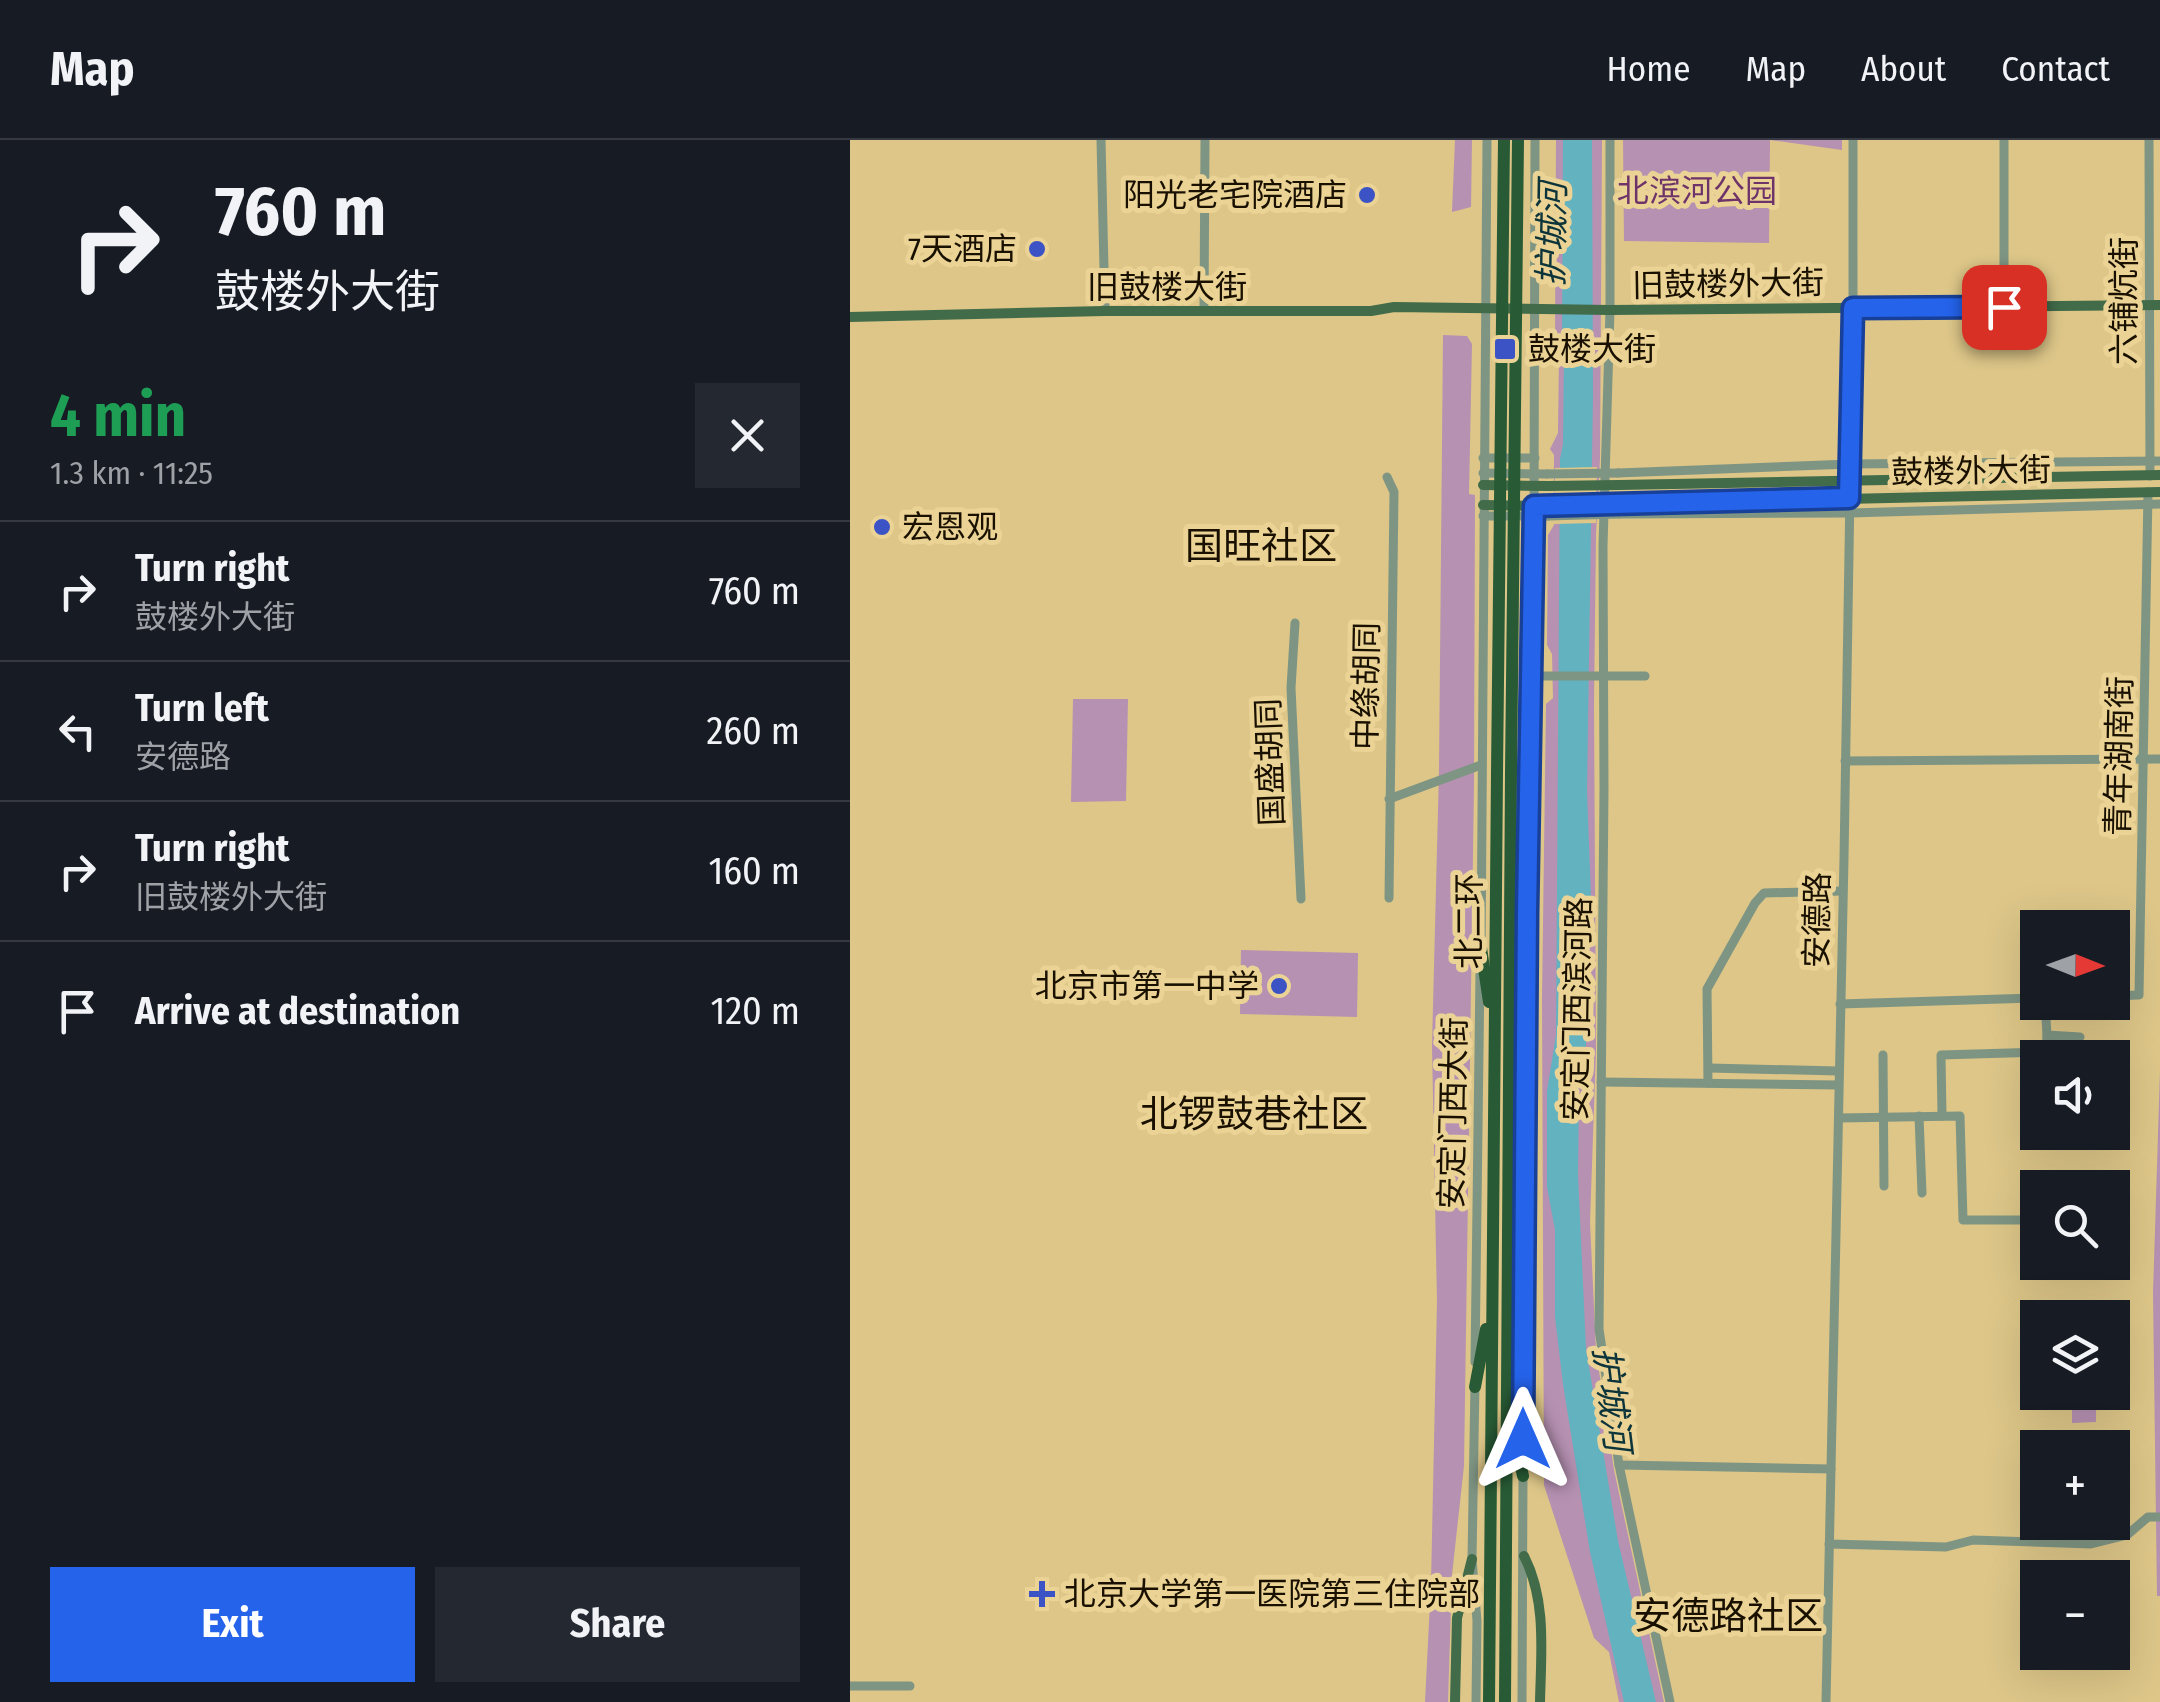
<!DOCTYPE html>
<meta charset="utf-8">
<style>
body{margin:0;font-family:"Fira Sans Condensed","Noto Sans SC",sans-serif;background:#242831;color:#f1f3f6;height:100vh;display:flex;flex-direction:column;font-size:38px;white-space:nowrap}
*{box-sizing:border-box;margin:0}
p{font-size:32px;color:#9ea1a6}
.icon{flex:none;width:55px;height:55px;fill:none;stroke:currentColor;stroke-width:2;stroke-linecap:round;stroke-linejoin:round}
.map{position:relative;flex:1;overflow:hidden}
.drawer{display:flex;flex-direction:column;background:#171b24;width:850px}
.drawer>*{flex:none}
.guide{background:#171b24;color:#f1f3f6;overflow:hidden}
.needle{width:65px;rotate:91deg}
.buttons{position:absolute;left:1170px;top:770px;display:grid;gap:20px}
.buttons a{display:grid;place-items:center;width:110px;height:110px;border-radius:0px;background:#171b24;box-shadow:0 10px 40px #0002;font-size:50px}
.pin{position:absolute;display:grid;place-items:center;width:85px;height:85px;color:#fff;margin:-42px;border-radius:20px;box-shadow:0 5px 15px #0006}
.me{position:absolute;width:110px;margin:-55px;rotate:0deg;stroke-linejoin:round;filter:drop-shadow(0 0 8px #0008)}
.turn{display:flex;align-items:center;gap:35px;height:210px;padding:0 50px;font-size:45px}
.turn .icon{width:130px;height:130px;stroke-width:2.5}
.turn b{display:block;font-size:70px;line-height:85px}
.round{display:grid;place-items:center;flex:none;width:105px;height:105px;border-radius:0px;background:#242831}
.headline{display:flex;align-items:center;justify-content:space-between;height:170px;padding:0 50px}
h1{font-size:60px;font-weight:700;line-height:75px;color:#1e9e55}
.primary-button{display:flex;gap:20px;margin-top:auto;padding:20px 50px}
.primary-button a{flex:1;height:115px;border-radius:0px;background:#2563eb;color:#fff;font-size:40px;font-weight:700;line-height:115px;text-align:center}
.primary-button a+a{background:#242831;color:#f1f3f6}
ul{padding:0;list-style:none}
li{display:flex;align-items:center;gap:30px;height:140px;padding:0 50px;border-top:2px solid #363941}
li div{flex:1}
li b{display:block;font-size:38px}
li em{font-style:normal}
header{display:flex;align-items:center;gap:60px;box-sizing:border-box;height:140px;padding:0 50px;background:#171b24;border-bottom:2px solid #363941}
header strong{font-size:48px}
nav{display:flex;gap:55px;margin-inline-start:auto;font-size:35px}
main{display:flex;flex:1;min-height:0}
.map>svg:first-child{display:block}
</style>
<header>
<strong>Map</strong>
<nav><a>Home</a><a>Map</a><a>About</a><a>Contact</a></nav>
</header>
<main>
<section class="drawer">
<div class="guide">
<div class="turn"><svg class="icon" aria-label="right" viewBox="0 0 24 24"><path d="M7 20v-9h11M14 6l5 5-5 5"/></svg><div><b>760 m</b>鼓楼外大街</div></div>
</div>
<div class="headline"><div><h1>4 min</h1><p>1.3 km · 11:25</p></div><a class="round"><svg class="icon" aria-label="close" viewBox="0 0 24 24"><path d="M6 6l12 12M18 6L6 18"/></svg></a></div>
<ul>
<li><svg class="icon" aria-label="right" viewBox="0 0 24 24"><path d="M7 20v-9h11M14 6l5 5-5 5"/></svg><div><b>Turn right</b><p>鼓楼外大街</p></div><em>760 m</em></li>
<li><svg class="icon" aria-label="left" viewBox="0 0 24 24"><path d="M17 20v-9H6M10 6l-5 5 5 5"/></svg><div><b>Turn left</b><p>安德路</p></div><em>260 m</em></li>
<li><svg class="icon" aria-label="right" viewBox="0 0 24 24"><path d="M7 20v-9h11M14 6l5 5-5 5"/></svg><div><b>Turn right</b><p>旧鼓楼外大街</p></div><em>160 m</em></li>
<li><svg class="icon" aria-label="arrive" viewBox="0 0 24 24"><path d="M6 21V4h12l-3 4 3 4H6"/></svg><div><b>Arrive at destination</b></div><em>120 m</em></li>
</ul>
<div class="primary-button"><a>Exit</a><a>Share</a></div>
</section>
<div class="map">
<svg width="1310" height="1562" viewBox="0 0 1310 1562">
<rect width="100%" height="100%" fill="#ddc688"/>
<g fill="#b691b2">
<polygon points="605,0 622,0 621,67 602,72"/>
<polygon points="706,0 752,0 750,319 746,395 744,564 746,910 740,1082 746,1211 764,1330 814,1562 769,1562 759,1512 744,1498 694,1345 692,859 696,564 703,558 702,514 697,505 698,395 704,385 704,315 700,309 708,293 709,215 705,205"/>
<polygon points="773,0 992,0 992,10 920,0 919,103 774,101"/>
<polygon points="593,195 617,196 622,204 619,354 625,355 624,645 614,1326 602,1435 598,1562 575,1562 581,1443 587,1162 582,906 589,630"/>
<polygon points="223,559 278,559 276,661 221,662"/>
<polygon points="391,810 508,813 507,877 390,874"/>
<polygon points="1310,931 1310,1456 1307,1456 1303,1153"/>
<polygon points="1222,1253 1246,1253 1246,1282 1222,1283"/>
</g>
<polygon fill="#62b2c0" points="713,0 742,0 743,255 737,651 741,758 736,905 729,947 728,1035 736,1209 768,1401 806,1562 774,1562 740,1412 713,1244 705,1177 705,1090 697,1047 697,951 706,895 710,319 713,304 714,215 712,203"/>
<polygon fill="#ddc688" points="747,327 746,383 704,384 705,328"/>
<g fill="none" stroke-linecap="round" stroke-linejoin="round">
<g stroke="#7f9583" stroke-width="9">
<polyline points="251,0 255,171"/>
<polyline points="760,0 760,170 753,406 754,650 749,1189 769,1325 820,1562"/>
<polyline points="1154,0 1154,167"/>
<polyline points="1299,0 1300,336"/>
<polyline points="354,171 355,0"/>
<polyline points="633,318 685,318"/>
<polyline points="633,333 697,334"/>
<polyline points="768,333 1000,324 1310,321"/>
<polyline points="537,337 544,352 539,758"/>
<polyline points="769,374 1000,373 1310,364"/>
<polyline points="633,376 698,376"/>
<polyline points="445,483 441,548 451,759"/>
<polyline points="995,621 1310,619"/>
<polyline points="539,659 631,625"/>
<polyline points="677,774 684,376 685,0"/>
<polyline points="631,812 637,0"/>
<polyline points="1262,856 1289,855 1298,352"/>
<polyline points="1195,862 1197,895"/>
<polyline points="990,864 1188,858"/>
<polyline points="1196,912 1197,895 1230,897"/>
<polyline points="1033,915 1034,1046"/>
<polyline points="859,928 988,931"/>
<polyline points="751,942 988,945"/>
<polyline points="858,943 857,849 905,763 914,753 992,751"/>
<polyline points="1069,976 1072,1053"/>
<polyline points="1092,976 1091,915 1196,912 1196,918"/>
<polyline points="989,978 1110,976 1113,1080 1188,1080"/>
<polyline points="1257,1122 1257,1128"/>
<polyline points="625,1222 630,833"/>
<polyline points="625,1243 622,1419 627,1481 626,1562"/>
<polyline points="673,1319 676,815"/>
<polyline points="769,1325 981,1329"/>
<polyline points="979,1404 1096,1407 1123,1400 1241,1404 1277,1395 1298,1377 1310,1377"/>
<polyline points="0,1546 60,1546"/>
<polyline points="672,1562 673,1335"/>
<polyline points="976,1562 994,719 1003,168 1003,0"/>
</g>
<g stroke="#416b49" stroke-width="10">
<polyline points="0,177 255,171 521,171 544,167 760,170 1310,165"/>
<polyline points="633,345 698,346"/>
<polyline points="769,345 1310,335"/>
<polyline points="769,364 1310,352"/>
<polyline points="633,365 698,366"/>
<path d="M674,1416C697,1461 691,1513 690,1562"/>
<polyline points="605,1562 607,1478 622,1419"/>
</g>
<g stroke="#285b35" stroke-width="12">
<polyline points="631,808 639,862"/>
<polyline points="667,845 677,772"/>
<polyline points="625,1247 636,1189"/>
<polyline points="663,1290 673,1336"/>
<polyline points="639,1562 647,633"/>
<polyline points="655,1562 661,632"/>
</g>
<g stroke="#7f9583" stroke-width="9">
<polyline points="697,334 768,333"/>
<polyline points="698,376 769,374"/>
<polyline points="693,536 795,536"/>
</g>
<g stroke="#416b49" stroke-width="10">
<polyline points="698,346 769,345"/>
<polyline points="698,366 769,364"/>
</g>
<g stroke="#285b35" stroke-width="12">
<polyline points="661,632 668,0"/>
<polyline points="647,633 654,0"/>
</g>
</g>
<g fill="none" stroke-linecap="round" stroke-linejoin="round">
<defs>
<polyline id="route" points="673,1299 677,772 684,366 999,358 1003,168 1154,167"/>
</defs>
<use href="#route" stroke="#184099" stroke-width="25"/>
<use href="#route" stroke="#2563eb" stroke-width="18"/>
</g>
<g fill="#3c53c6" stroke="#ead395" stroke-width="4">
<circle cx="517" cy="55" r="10"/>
<circle cx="187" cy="109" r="10"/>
<rect x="643" y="197" width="24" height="24" rx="5"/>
<circle cx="32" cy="387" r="10"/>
<circle cx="429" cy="846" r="10"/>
<path d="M187 1439h10v10h10v10h-10v10h-10v-10h-10v-10h10z"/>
</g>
<g text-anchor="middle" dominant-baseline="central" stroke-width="10" stroke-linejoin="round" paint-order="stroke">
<g font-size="32" fill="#6e346a" stroke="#ead395">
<text x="847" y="51">北滨河公园</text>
</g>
<g font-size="32" fill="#191000" stroke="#ead395" text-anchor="end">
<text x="497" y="55">阳光老宅院酒店</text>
<text x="167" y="109">7天酒店</text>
<text x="678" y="209" text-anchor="start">鼓楼大街</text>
<text x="52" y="387" text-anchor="start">宏恩观</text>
<text x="409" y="846">北京市第一中学</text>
<text x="214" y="1454" text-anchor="start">北京大学第一医院第三住院部</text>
</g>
<g font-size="32" fill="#191000" stroke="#ead395">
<text transform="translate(878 144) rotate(-1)">旧鼓楼外大街</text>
<text x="317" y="147">旧鼓楼大街</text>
<text transform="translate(1274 161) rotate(-90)">六铺炕街</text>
<text transform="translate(1121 331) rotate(-1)">鼓楼外大街</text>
<text transform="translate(516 546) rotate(-89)">中绦胡同</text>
<text transform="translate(1269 616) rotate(-89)">青年湖南街</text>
<text transform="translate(420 622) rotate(-92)">国盛胡同</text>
<text transform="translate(967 780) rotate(-89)">安德路</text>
<text transform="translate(619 781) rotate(-90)">北二环</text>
<text transform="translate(727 869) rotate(-89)">安定门西滨河路</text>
<text transform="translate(603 973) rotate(-89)">安定门西大街</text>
</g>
<g font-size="35" font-style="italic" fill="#0c343a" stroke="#ead395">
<text transform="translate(702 94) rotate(-89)">护城河</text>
<text transform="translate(762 1259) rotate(83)">护城河</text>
</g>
<g font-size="38" fill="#191000" stroke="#ead395">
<text x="411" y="406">国旺社区</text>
<text x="404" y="974">北锣鼓巷社区</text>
<text x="878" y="1476">安德路社区</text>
</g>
</g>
</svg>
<div class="buttons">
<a><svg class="needle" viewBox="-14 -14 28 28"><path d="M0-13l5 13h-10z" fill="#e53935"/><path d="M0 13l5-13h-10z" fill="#9ea1a6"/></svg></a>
<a><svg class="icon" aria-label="sound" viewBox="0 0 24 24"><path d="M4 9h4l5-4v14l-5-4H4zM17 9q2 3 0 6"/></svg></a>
<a><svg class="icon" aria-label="search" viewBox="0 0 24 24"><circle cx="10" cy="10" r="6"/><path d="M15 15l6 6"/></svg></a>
<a><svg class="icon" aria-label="layers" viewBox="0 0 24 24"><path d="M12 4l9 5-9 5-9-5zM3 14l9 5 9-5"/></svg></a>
<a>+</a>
<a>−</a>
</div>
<div class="pin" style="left:1154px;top:167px;background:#d93025"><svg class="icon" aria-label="arrive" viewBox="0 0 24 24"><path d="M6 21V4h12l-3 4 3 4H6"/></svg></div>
<svg class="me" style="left:673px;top:1299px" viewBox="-20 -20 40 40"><path d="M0-17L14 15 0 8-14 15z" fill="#2563eb" stroke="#fff" stroke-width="4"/></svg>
</div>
</main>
